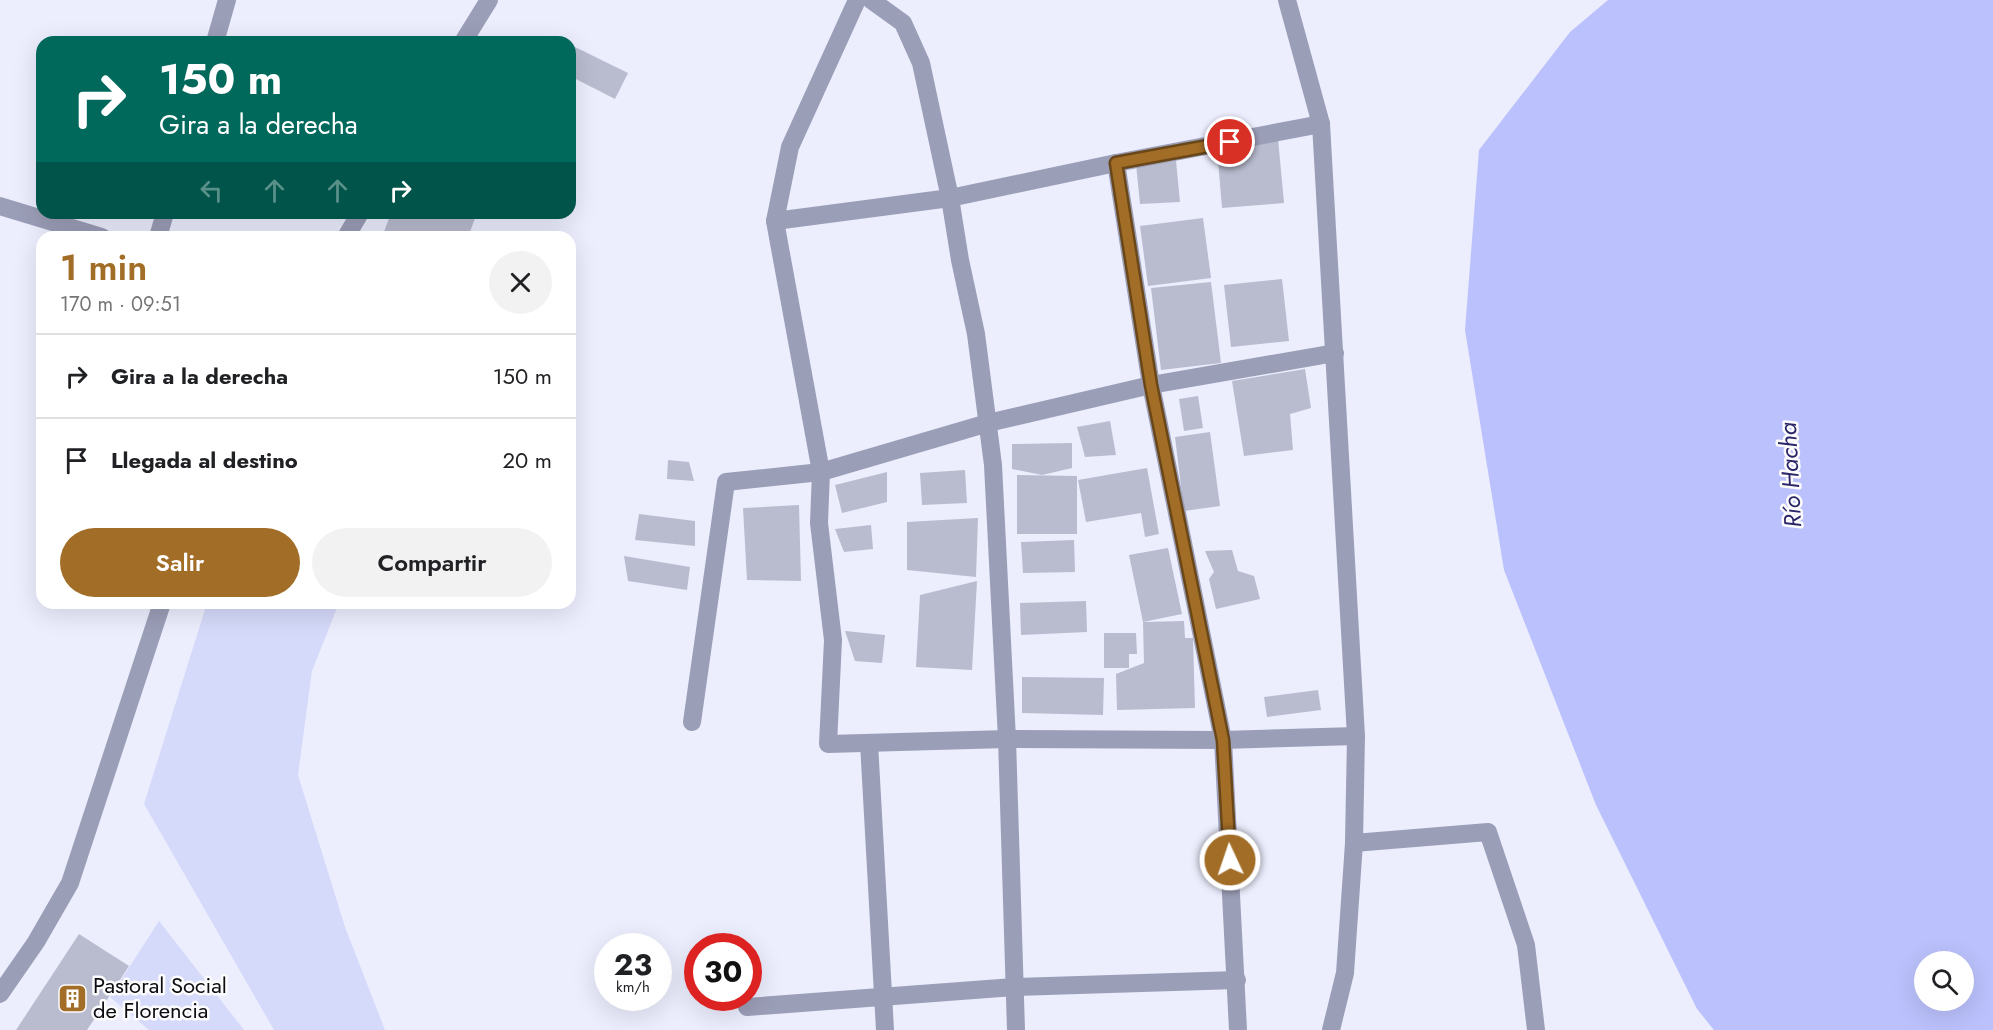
<!DOCTYPE html>
<html lang="es">
<meta charset="utf-8">
<style>
body{margin:0;font-family:Jost,sans-serif;background:#f2f2f2;color:#202124;height:100vh;display:flex;flex-direction:column;font-size:22px;white-space:nowrap}
*{box-sizing:border-box;margin:0}
p{font-size:20px;color:#757577}
.icon{flex:none;width:33px;height:33px;fill:none;stroke:currentColor;stroke-width:2;stroke-linecap:round;stroke-linejoin:round}
.map{position:relative;flex:1;overflow:hidden}
.drawer{position:absolute;left:36px;top:231px;width:540px;height:378px;display:flex;flex-direction:column;background:#fff;border-radius:18px;box-shadow:0 6px 24px #0002}
.drawer>*{flex:none}
.top-card{position:absolute;left:36px;top:36px;width:540px;height:183px;border-radius:18px;box-shadow:0 6px 24px #0002;background:#00695c;color:#fff;overflow:hidden}
.buttons{position:absolute;left:1914px;top:951px;display:grid;gap:12px}
.buttons a{display:grid;place-items:center;width:60px;height:60px;border-radius:50%;background:#fff;box-shadow:0 6px 24px #0002;font-size:30px}
.speed{position:absolute;left:594px;top:933px;display:flex;gap:12px;font-size:30px;font-weight:700;text-align:center}
.speed>*{display:grid;place-content:center;width:78px;height:78px;border-radius:50%;background:#fff;box-shadow:0 6px 24px #0002;line-height:1}
.speed small{font-size:15px;font-weight:400}
.speed .limit{border:9px solid #d22;background:#fff;color:#111}
.pin{position:absolute;display:grid;place-items:center;width:51px;height:51px;color:#fff;margin:-26px;border:3px solid #fff;border-radius:50%;box-shadow:0 2px 6px #0007}
.me{position:absolute;width:66px;margin:-33px;rotate:357deg;stroke-linejoin:round;filter:drop-shadow(0 0 4px #0008)}
.turn{display:flex;align-items:center;gap:21px;height:126px;padding:0 24px;font-size:27px}
.turn .icon{width:78px;height:78px;stroke-width:2.5}
.turn b{display:block;font-size:42px;line-height:51px}
.lanes{display:flex;align-items:center;height:57px;padding:0 24px;background:#0003;justify-content:center;gap:30px;direction:ltr}
.lanes .off{opacity:.35}
.round{display:grid;place-items:center;flex:none;width:63px;height:63px;border-radius:32px;background:#f2f2f2}
.summary{display:flex;align-items:center;justify-content:space-between;height:102px;padding:0 24px}
h1{font-size:36px;font-weight:600;line-height:45px;color:#a26d26}
.primary-button{display:flex;gap:12px;margin-top:auto;padding:12px 24px}
.primary-button a{flex:1;height:69px;border-radius:36px;background:#a26d26;color:#fff;font-size:24px;font-weight:600;line-height:69px;text-align:center}
.primary-button a+a{background:#f2f2f2;color:#202124}
ul{padding:0;list-style:none}
li{display:flex;align-items:center;gap:18px;height:84px;padding:0 24px;border-top:2px solid #e0e0e0}
li div{flex:1}
li b{display:block;font-size:22px}
li em{font-style:normal}
.map>svg:first-child{display:block}
</style>
<div class="map">
<svg width="1993" height="1030" viewBox="0 0 1993 1030">
<rect width="100%" height="100%" fill="#eceefe"/>
<g fill="#d6dafa">
<polygon points="207,603 339,603 312,671 298,775 345,927 385,1030 274,1030 144,804"/>
<polygon points="159,921 244,1030 149,1030 110,997"/>
</g>
<path fill="#bbc1fc" fill-rule="evenodd" d="M1608,0H1993V1030H1714L1697,1009L1596,805L1504,570L1465,330L1479,150L1570,32ZM1924,962H1964V1000H1924Z"/>
<g fill="#b9bccf">
<polygon points="575,47 628,73 615,99 570,76 570,57"/>
<polygon points="1278,139 1284,203 1222,208 1217,148"/>
<polygon points="1176,161 1180,202 1140,204 1136,164"/>
<polygon points="391,213 477,213 468,237 382,237"/>
<polygon points="1203,218 1211,278 1148,286 1140,226"/>
<polygon points="1282,279 1289,341 1231,347 1224,285"/>
<polygon points="1211,282 1221,363 1161,370 1151,288"/>
<polygon points="1305,369 1311,408 1290,414 1293,450 1244,456 1232,381"/>
<polygon points="1198,396 1203,428 1184,431 1179,399"/>
<polygon points="1110,421 1116,455 1085,457 1077,427"/>
<polygon points="1210,432 1220,506 1184,511 1175,437"/>
<polygon points="1072,443 1072,468 1042,475 1012,469 1012,444"/>
<polygon points="668,460 689,462 694,481 667,479"/>
<polygon points="1147,468 1159,534 1145,537 1141,513 1086,522 1078,480"/>
<polygon points="965,470 967,503 922,505 920,473"/>
<polygon points="887,472 887,502 842,513 835,485"/>
<polygon points="1017,475 1077,476 1077,534 1017,534"/>
<polygon points="799,505 801,581 747,580 743,508"/>
<polygon points="639,514 695,521 695,546 635,540"/>
<polygon points="978,518 976,577 907,570 907,522"/>
<polygon points="871,525 873,549 844,552 835,529"/>
<polygon points="1074,540 1075,572 1023,573 1021,542"/>
<polygon points="1168,548 1182,614 1143,622 1129,555"/>
<polygon points="1232,550 1238,571 1254,576 1260,599 1216,609 1209,579 1214,572 1205,551"/>
<polygon points="624,556 690,567 687,590 628,581"/>
<polygon points="977,581 972,670 916,667 920,595"/>
<polygon points="1086,601 1087,632 1021,635 1020,603"/>
<polygon points="1184,621 1185,638 1193,638 1195,708 1117,710 1116,674 1144,663 1143,622"/>
<polygon points="845,631 885,635 882,663 855,661"/>
<polygon points="1104,633 1136,633 1137,654 1129,654 1129,668 1104,668"/>
<polygon points="1022,677 1104,678 1103,715 1022,713"/>
<polygon points="1318,690 1321,710 1267,717 1264,697"/>
<polygon points="79,934 129,966 87,1030 16,1030"/>
</g>
<g fill="none" stroke-linecap="round" stroke-linejoin="round">
<g stroke="#9b9eb7" stroke-width="18">
<polyline points="857,0 790,147 775,221 821,472 819,523 833,640 828,744 1007,739 1223,740 1356,736"/>
<polyline points="871,0 903,23 921,63 950,198 960,260 976,334 993,465 1007,739 1016,1030"/>
<polyline points="1287,0 1321,124 1356,736 1354,843 1345,973 1331,1030"/>
<polyline points="215,42 227,0"/>
<polyline points="463,42 489,0"/>
<polyline points="1116,163 1151,385 1223,740 1238,1030"/>
<polyline points="0,206 102,237"/>
<polyline points="775,221 950,198 1116,163 1321,124"/>
<polyline points="158,237 165,213"/>
<polyline points="346,237 360,213"/>
<polyline points="692,722 726,482 821,472 988,423 1151,385 1335,353"/>
<polyline points="869,743 885,1030"/>
<polyline points="1354,843 1488,832 1526,945 1536,1030"/>
<polyline points="0,994 36,942 70,883 162,603"/>
<polyline points="747,1007 1014,987 1237,980"/>
</g>
</g>
<g fill="none" stroke-linecap="round" stroke-linejoin="round">
<defs>
<polyline id="route" points="1230,142 1116,163 1151,385 1223,740 1230,860"/>
</defs>
<use href="#route" stroke="#694719" stroke-width="15"/>
<use href="#route" stroke="#a26d26" stroke-width="10"/>
</g>
<defs>
<symbol id="building-square" viewBox="-11 -11 22 22"><rect x="-9" y="-9" width="18" height="18" rx="4" fill="#a26d26" stroke="#fcfcfc"/><path d="M-4-6H4V6H1V3H-1V6H-4ZM-2.5-4.3h1.7v1.8h-1.7ZM.8-4.3h1.7v1.8H.8ZM-2.5-1h1.7V.8h-1.7ZM.8-1h1.7V.8H.8Z" fill="#fff"/></symbol>
</defs>
<g fill-rule="evenodd">
<use href="#building-square" x="56" y="982" width="33" height="33"/>
</g>
<g text-anchor="middle" dominant-baseline="central" stroke-width="5" stroke-linejoin="round" paint-order="stroke">
<g font-size="22" fill="#0b0b12" stroke="#fcfcfc" text-anchor="start">
<text x="93" y="985">Pastoral Social<tspan x="93" dy="25">de Florencia</tspan></text>
</g>
<g font-size="24" font-style="italic" fill="#292568" stroke="#fcfcfc">
<text transform="translate(1790 475) rotate(-93)">Río Hacha</text>
</g>
</g>
</svg>
<div class="buttons">
<a><svg class="icon" aria-label="search" viewBox="0 0 24 24"><circle cx="10" cy="10" r="6"/><path d="M15 15l6 6"/></svg></a>
</div>
<div class="speed"><div>23<small>km/h</small></div><div class="limit">30</div></div>
<div class="pin" style="left:1230px;top:142px;background:#d93025"><svg class="icon" aria-label="arrive" viewBox="0 0 24 24"><path d="M6 21V4h12l-3 4 3 4H6"/></svg></div>
<svg class="me" style="left:1230px;top:860px" viewBox="-20 -20 40 40"><circle r="17" fill="#a26d26" stroke="#fff" stroke-width="3"/><path d="M0-11L8 9 0 5-8 9z" fill="#fff"/></svg>
<div class="top-card">
<div class="turn"><svg class="icon" aria-label="right" viewBox="0 0 24 24"><path d="M7 20v-9h11M14 6l5 5-5 5"/></svg><div><b>150 m</b>Gira a la derecha</div></div>
<div class="lanes"><svg class="icon off" aria-label="left" viewBox="0 0 24 24"><path d="M17 20v-9H6M10 6l-5 5 5 5"/></svg><svg class="icon off" aria-label="ahead" viewBox="0 0 24 24"><path d="M12 20V5M6 11l6-6 6 6"/></svg><svg class="icon off" aria-label="ahead" viewBox="0 0 24 24"><path d="M12 20V5M6 11l6-6 6 6"/></svg><svg class="icon" aria-label="right" viewBox="0 0 24 24"><path d="M7 20v-9h11M14 6l5 5-5 5"/></svg></div>
</div>
<section class="drawer">
<div class="summary"><div><h1>1 min</h1><p>170 m · 09:51</p></div><a class="round"><svg class="icon" aria-label="close" viewBox="0 0 24 24"><path d="M6 6l12 12M18 6L6 18"/></svg></a></div>
<ul>
<li><svg class="icon" aria-label="right" viewBox="0 0 24 24"><path d="M7 20v-9h11M14 6l5 5-5 5"/></svg><div><b>Gira a la derecha</b></div><em>150 m</em></li>
<li><svg class="icon" aria-label="arrive" viewBox="0 0 24 24"><path d="M6 21V4h12l-3 4 3 4H6"/></svg><div><b>Llegada al destino</b></div><em>20 m</em></li>
</ul>
<div class="primary-button"><a>Salir</a><a>Compartir</a></div>
</section>
</div>
